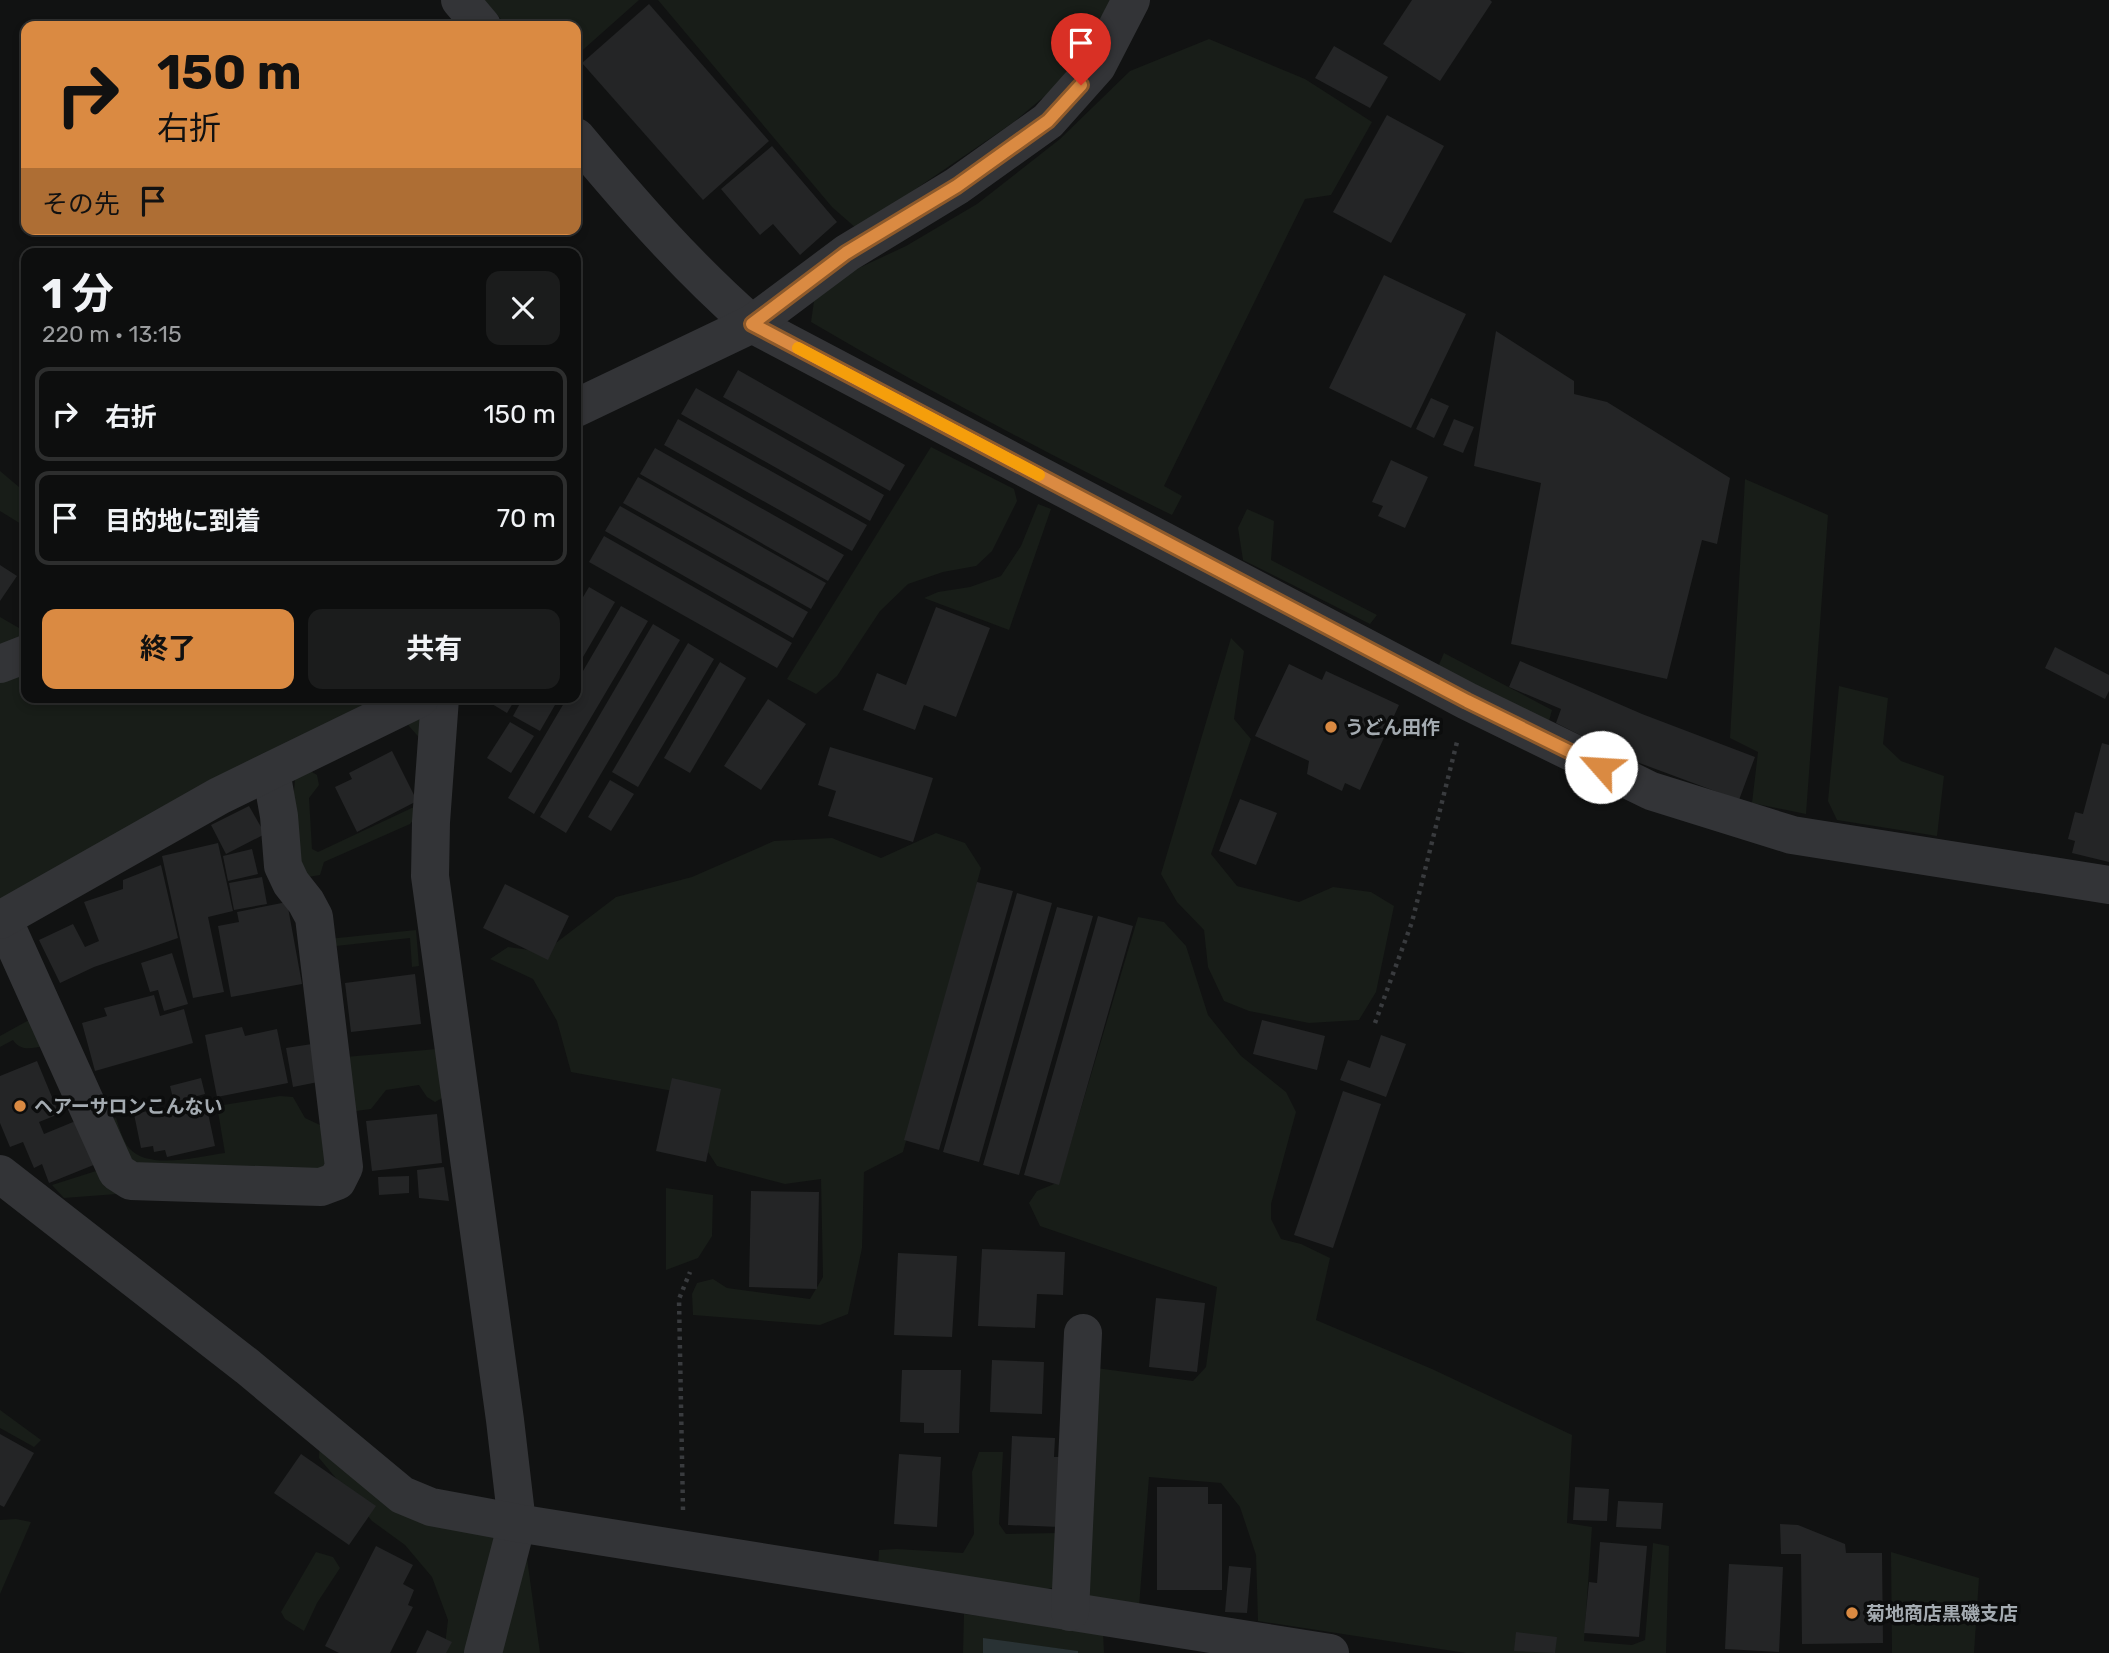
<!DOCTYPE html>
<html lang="ja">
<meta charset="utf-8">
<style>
body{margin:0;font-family:Rubik,"Noto Sans JP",sans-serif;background:#1b1c1c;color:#f1f3f6;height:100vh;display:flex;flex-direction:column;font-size:26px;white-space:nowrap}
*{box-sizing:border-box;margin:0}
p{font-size:23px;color:#9a9c9e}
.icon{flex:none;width:38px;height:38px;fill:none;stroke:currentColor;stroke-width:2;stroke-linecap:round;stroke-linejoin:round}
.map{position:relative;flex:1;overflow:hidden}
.sheet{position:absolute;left:21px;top:248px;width:560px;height:455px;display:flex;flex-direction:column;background:#0d0e0e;border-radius:14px;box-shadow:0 4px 10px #0003,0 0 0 2px #2d2e2e}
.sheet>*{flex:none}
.top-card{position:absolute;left:21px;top:21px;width:560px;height:214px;border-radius:14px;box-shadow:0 4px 10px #0003,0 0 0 2px #2d2e2e;background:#da8a42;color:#111;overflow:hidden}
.pin{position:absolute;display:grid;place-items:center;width:60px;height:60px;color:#fff;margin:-72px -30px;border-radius:50% 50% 50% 0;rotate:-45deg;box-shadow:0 0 7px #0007}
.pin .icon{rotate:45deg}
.me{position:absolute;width:77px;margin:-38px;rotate:296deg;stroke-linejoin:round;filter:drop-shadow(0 0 5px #0008)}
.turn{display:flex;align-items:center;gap:24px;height:147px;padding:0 21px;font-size:32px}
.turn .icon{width:91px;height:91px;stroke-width:2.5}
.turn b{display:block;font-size:49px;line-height:60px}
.then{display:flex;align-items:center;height:66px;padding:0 21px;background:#0003;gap:14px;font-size:26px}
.round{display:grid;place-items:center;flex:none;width:74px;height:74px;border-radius:14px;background:#1b1c1c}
.summary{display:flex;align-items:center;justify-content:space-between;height:119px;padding:0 21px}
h1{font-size:42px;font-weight:700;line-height:52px}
.button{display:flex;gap:14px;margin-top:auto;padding:14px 21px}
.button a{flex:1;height:80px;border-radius:14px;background:#da8a42;color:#111;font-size:28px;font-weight:700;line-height:80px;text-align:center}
.button a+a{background:#1b1c1c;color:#f1f3f6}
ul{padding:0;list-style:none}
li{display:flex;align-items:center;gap:21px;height:94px;margin:0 14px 10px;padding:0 7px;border:4px solid #2d2e2e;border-radius:14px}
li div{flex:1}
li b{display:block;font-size:26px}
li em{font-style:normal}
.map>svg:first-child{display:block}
</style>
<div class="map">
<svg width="2109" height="1653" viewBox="0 0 2109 1653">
<rect width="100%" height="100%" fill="#111212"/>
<g fill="#181d18">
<polygon points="484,0 639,0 576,56 576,26 507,26"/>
<polygon points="658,0 1112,0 1059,84 1014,122 857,229 832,207"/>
<path d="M1209,39L1305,79L1372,122L1331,195L1305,199L1164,486L1182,496L1172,515C1049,455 929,391 811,322L814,301L846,274L906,246L977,204L1060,139L1130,71Z"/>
<polygon points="931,447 1014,489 1017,501 992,551 976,566 943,572 908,584 880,611 837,676 816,694 787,679"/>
<polygon points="0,471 26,493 26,527 0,511"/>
<polygon points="1745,479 1828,515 1806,814 1752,803 1758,752 1730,738"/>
<polygon points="1038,504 1051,509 1009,630 924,598 938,592 970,587 1001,576 1021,546"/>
<polygon points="1247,509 1274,521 1271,560 1377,615 1370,624 1243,560 1238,528"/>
<polygon points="0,617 26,632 26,698 228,698 230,700 231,698 407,698 0,905"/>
<polygon points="1231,638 1244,651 1234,719 1251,739 1211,854 1237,886 1299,902 1333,887 1371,892 1394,906 1376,992 1359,1020 1309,1023 1249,1011 1224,1001 1208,967 1204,930 1177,902 1161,874"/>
<polygon points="1444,653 1552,710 1549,721 1438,667"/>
<polygon points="1839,686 1888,698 1883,744 1901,761 1944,776 1937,836 1837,820 1828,801"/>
<polygon points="422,713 431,721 422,810 410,824 324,862 320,875 308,877 297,862 294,844 298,823 293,802 295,779 305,768 317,775 319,785 309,798 312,849 318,852 416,806 424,743 409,726 405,718"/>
<polygon points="936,833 965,843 981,868 903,1152 864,1172 862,1248 848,1314 820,1325 693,1315 692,1294 697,1283 713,1279 727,1288 810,1299 823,1277 821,1179 785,1184 717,1166 699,1138 678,1092 571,1072 557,1021 533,979 490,959 508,947 544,952 616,897 692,877 774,841 832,838 881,858"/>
<polygon points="1138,917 1164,922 1186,946 1208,1015 1241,1056 1286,1092 1296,1112 1271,1204 1271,1219 1281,1239 1301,1244 1330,1258 1316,1320 1432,1369 1572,1435 1567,1523 1592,1527 1584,1641 1632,1645 1645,1640 1653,1543 1669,1546 1666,1653 1466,1653 1258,1621 1256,1555 1240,1507 1221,1483 1149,1477 1139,1607 1085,1600 1096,1368 1193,1381 1206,1367 1217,1287 1040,1226 1029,1203 1037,1191 1059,1182"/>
<polygon points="416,930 419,966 412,967 410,938 336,946 328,939"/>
<path d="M29,1020L44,1046C32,1048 21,1052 13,1040L0,1047V1036Z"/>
<polygon points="437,1049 444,1097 435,1102 427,1097 419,1085 386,1090 371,1109 356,1111 345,1057"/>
<path d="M280,1096L293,1097L305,1118L320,1125L328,1134L325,1172L127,1166L104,1120L116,1118C119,1127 123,1141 129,1148C149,1171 199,1156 225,1153L217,1106Z"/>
<polygon points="96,1171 117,1194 64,1198 52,1185"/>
<polygon points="666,1188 713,1195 712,1236 698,1258 666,1270"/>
<polygon points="0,1410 41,1440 34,1447 0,1428"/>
<polygon points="320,1440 526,1551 540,1653 444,1653 448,1620 432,1577 405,1545 372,1521 319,1458"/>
<polygon points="979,1452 1003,1452 999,1524 1006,1534 1058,1533 1053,1588 1027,1592 878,1569 879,1550 897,1549 963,1553 974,1534 972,1472"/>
<polygon points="16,1519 31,1522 0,1594 0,1520"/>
<polygon points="316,1552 333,1557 340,1568 317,1603 304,1631 285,1619 281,1612"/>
<polygon points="1891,1552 1979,1578 1974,1653 1892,1653"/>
<polygon points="964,1614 1103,1631 1104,1653 1078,1653 1077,1651 983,1639 983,1653 963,1653"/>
</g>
<polygon fill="#293234" points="983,1638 1078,1651 1078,1653 983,1653"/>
<g fill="#242526">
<polygon points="1412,0 1490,0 1492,2 1440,81 1383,44"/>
<polygon points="649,4 769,141 703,200 582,63"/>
<polygon points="1334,46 1388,77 1370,108 1315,78"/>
<polygon points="1387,115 1444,146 1391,243 1333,212"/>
<polygon points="772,146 837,222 800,255 773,224 760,235 721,189"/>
<polygon points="1384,275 1466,314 1411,428 1329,388"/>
<polygon points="1496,331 1574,381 1574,394 1607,402 1730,478 1717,544 1702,540 1667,679 1511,644 1541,483 1474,466"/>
<polygon points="738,370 905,465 890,491 723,397"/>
<polygon points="696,388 884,495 870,521 681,414"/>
<polygon points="1431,398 1449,406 1434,438 1416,429"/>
<polygon points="678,419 867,525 852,551 664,445"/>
<polygon points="1454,419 1474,427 1463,453 1443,445"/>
<polygon points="655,448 844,555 828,581 640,474"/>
<polygon points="1391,460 1428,477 1405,528 1378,516 1383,506 1372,502"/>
<polygon points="638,477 826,583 811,609 623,503"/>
<polygon points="620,506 808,612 793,638 605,531"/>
<polygon points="604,536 792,643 777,668 589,562"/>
<polygon points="0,565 17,576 0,601"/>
<polygon points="589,587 615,602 576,669 576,609"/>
<polygon points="621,606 648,621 534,814 508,798 567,698 576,698 576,683"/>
<polygon points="936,607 990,628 956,717 924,705 915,730 863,710 877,673 906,685"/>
<polygon points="653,624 680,640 566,833 540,817"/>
<polygon points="688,643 714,659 638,787 612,772"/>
<polygon points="2055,647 2109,675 2109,691 2105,699 2045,668"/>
<polygon points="1520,661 1642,714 1755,757 1739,800 1626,758 1556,723 1561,709 1509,687"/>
<polygon points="720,662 746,678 690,773 664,758"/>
<polygon points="1289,664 1322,680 1326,671 1399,705 1360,790 1345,783 1342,791 1307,774 1309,761 1255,736"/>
<polygon points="482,698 516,698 507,713"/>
<polygon points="523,698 559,698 540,731 513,716"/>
<polygon points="768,699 806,724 761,790 724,766"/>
<polygon points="510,722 534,736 511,773 487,758"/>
<polygon points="2102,743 2109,745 2109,862 2072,853 2075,841 2068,839 2075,812 2083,814"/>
<polygon points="830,747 933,778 913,842 828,816 836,791 818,785"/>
<polygon points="392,751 417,801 357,832 335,787 352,779 349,773"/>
<polygon points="610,780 634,794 611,831 588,817"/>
<polygon points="1240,799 1277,813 1256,865 1219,851"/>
<polygon points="249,806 265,834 226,854 211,825"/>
<polygon points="218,843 233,911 208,917 224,992 193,998 162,856"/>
<polygon points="252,849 258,874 228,881 223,856"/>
<polygon points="161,865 178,938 94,967 60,983 39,940 73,924 85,947 99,941 84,902 123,889 123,880"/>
<polygon points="262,877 267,904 234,910 229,883"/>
<polygon points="977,882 1013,891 939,1150 904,1140"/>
<polygon points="505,884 569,916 548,960 483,928"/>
<polygon points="1017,893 1052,903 979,1162 943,1152"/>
<polygon points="287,902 302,984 231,997 218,926 239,922 237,912"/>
<polygon points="1057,907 1093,916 1019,1175 983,1165"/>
<polygon points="1098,916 1133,926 1059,1185 1024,1175"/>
<polygon points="172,953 188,1004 164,1011 158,990 150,992 141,963"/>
<polygon points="415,974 421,1024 351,1032 345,983"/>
<polygon points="154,995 160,1016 184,1009 193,1043 95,1071 82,1023 107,1016 104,1008"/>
<polygon points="1262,1020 1325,1036 1317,1070 1253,1054"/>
<polygon points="242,1027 245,1036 277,1029 288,1083 217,1097 205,1035"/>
<polygon points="1381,1035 1406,1044 1386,1097 1340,1080 1348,1060 1370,1068"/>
<polygon points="312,1044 318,1082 293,1087 286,1048"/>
<polygon points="37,1061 59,1114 39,1122 44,1134 78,1120 96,1164 49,1183 42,1164 34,1168 23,1142 10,1147 0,1123 0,1076"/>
<polygon points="201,1078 205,1094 174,1102 170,1086"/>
<polygon points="672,1078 721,1089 706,1162 656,1151"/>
<polygon points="1343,1091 1381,1104 1333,1248 1294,1235"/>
<polygon points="205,1099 215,1146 167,1157 165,1150 154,1152 153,1146 141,1148 134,1114"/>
<polygon points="437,1114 442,1163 372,1171 366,1121"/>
<polygon points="444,1167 449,1201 419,1198 417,1170"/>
<polygon points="409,1176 409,1193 379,1195 378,1177"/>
<polygon points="751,1191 819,1192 817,1289 749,1287"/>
<polygon points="982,1249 1065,1252 1063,1295 1037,1294 1035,1328 978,1326"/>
<polygon points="898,1253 957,1256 952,1337 894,1335"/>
<polygon points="1156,1298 1205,1303 1197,1372 1149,1367"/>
<polygon points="992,1360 1044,1362 1042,1414 990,1412"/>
<polygon points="902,1370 961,1370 959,1433 924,1433 924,1423 900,1422"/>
<polygon points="0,1434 34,1453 4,1507 0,1505"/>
<polygon points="1012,1436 1055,1438 1054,1457 1063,1457 1060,1527 1008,1525"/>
<polygon points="301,1454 376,1506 349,1545 274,1493"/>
<polygon points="899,1454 941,1457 937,1527 894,1524"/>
<polygon points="1157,1487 1208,1487 1208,1504 1222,1504 1222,1590 1157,1590"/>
<polygon points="1575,1487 1609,1489 1607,1521 1573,1520"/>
<polygon points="1618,1501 1663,1503 1661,1529 1616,1527"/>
<polygon points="1780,1524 1798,1525 1845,1544 1846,1553 1882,1553 1883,1643 1802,1644 1801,1554 1781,1554"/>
<polygon points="1600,1542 1647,1546 1639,1637 1584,1633 1589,1582 1597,1583"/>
<polygon points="376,1546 413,1565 403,1584 414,1590 408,1605 413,1607 390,1653 339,1653 325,1646"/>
<polygon points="1729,1564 1783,1567 1779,1652 1725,1649"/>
<polygon points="1229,1566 1251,1568 1247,1613 1225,1612"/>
<polygon points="427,1630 452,1642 446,1653 416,1653"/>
<polygon points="1516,1632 1557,1637 1555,1653 1514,1651"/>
</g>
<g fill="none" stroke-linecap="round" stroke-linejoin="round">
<g stroke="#393b3e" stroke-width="4.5" stroke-dasharray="3.5 5" stroke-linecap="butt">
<polyline points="1375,1023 1412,922 1457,742"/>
<polyline points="683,1510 679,1299 690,1272"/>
</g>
<g stroke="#333437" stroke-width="38">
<polyline points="460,0 482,26"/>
<path d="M576,137C632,204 686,266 752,324L1467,701L1651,791L1792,835L2109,885"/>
<polyline points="576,408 752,324 847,253 957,186 1048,121 1097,66 1131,0"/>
<polyline points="0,664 26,654"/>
<polyline points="440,698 431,822 430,876 505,1420 517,1523 483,1653"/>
<polyline points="3,919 117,1172 131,1181 321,1187 337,1181 344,1167 314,917 306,902 291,883 283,866 279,816 271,771"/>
<polyline points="0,920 219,796 420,698"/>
<polyline points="0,1174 248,1367 402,1495 431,1507 517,1523 1330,1653"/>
<polyline points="1070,1612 1083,1333"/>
</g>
</g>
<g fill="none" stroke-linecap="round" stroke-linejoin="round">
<defs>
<polyline id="route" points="1081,85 1048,121 957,186 846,253 752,324 1467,701 1601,767"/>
</defs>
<use href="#route" stroke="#8e5a2b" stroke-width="18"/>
<use href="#route" stroke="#da8a42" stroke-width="12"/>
<polyline stroke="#f59e0b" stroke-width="12" points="798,348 1039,475"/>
</g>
<g fill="#da8a42" stroke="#0c0d0d" stroke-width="2.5">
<circle cx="1331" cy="727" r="7"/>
<circle cx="20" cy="1106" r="7"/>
<circle cx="1852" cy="1613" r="7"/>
</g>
<g text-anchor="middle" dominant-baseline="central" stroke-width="7" stroke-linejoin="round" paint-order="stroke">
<g font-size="19" font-weight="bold" fill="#a4abb1" stroke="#0c0d0d" text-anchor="start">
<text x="1345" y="727">うどん田作</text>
<text x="34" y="1106">ヘアーサロンこんない</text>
<text x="1866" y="1613">菊地商店黒磯支店</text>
</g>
</g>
</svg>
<div class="pin" style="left:1081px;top:85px;background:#d93025"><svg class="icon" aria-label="arrive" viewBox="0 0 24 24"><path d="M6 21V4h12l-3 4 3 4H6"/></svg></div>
<svg class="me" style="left:1601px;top:767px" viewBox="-20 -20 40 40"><circle r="19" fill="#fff"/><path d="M0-13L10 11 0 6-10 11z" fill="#da8a42"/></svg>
<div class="top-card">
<div class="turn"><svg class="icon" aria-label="right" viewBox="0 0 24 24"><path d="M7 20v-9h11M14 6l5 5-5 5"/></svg><div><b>150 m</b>右折</div></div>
<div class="then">その先<svg class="icon" aria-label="arrive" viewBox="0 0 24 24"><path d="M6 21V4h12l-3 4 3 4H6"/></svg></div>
</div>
<section class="sheet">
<div class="summary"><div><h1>1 分</h1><p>220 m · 13:15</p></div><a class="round"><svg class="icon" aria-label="close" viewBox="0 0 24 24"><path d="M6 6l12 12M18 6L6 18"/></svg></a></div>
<ul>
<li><svg class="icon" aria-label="right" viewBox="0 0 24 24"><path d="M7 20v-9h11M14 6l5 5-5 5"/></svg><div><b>右折</b></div><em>150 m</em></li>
<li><svg class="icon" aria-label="arrive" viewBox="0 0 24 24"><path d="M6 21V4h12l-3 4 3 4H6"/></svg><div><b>目的地に到着</b></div><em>70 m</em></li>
</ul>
<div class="button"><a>終了</a><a>共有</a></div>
</section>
</div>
